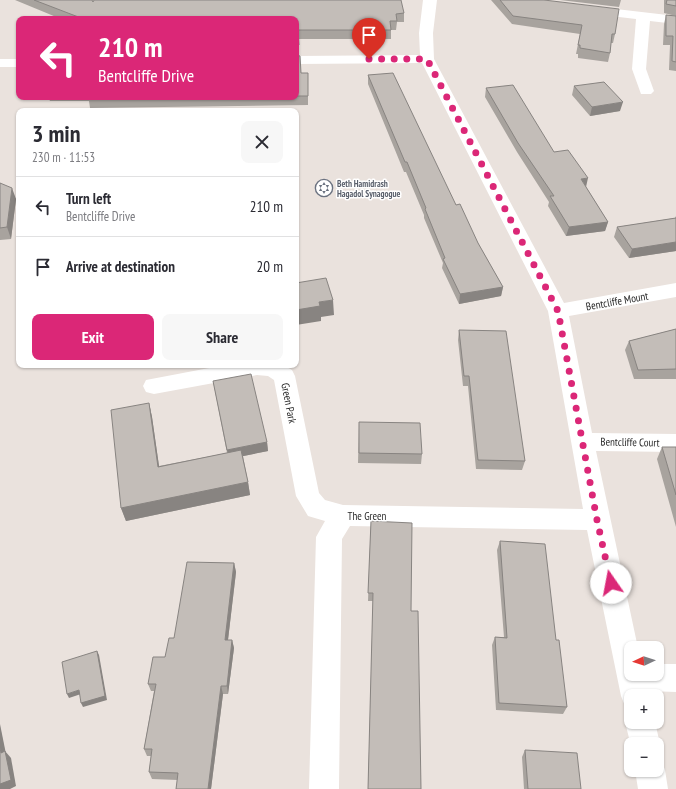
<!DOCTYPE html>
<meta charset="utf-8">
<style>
body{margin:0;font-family:"PT Sans Narrow",sans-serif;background:#f7f7f7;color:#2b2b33;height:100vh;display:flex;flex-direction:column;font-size:15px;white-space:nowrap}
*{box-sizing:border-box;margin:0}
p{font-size:13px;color:#7c7c81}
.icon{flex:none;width:22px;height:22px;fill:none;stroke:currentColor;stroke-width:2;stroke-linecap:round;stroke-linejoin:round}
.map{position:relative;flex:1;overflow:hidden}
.side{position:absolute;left:16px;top:108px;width:283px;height:260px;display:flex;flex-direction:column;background:#fff;border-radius:8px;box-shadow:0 1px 3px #0004}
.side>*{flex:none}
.hud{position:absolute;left:16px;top:16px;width:283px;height:84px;border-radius:8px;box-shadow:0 1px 3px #0004;background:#db2777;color:#fff;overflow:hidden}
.needle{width:26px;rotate:266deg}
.fabs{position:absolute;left:624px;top:641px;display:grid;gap:8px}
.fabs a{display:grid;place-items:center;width:40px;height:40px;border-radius:8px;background:#fff;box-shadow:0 1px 3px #0004;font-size:20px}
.pin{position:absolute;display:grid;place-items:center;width:34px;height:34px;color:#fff;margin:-41px -17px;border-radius:50% 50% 50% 0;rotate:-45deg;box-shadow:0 0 4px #0007}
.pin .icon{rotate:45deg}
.me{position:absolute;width:44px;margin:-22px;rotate:348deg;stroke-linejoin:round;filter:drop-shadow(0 0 3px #0008)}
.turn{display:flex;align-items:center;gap:14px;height:84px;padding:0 16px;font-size:18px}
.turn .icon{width:52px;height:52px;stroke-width:2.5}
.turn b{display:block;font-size:28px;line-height:34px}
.round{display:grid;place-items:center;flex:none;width:42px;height:42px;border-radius:8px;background:#f7f7f7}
.headline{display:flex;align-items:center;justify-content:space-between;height:68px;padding:0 16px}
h1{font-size:24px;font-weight:600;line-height:30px}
.primary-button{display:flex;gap:8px;margin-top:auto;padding:8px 16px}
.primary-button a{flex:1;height:46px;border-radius:8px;background:#db2777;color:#fff;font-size:16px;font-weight:600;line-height:46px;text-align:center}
.primary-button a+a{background:#f7f7f7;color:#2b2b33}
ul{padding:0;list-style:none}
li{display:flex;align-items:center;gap:12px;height:60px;padding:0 16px;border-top:1px solid #e1e1e2}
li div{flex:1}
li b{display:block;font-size:15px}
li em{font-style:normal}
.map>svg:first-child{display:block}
</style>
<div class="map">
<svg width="676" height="789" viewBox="0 0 676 789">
<rect width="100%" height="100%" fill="#eae2dd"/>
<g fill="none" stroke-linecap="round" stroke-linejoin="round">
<g fill="#fff" fill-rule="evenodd">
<polygon points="423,0 437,0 433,33 434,59 564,303 676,283 676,297 569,316 592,433 676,434 676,452 596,451 638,648 631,648 631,674 657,674 657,664 676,664 676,692 648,691 649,696 631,696 631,708 625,706 621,696 587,530 350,526 342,539 339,789 309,789 316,537 325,521 308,516 296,496 274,380 268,376 257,375 154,394 146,392 143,386 146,380 225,365 283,365 292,370 295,376 319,493 325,500 343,505 583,509 548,311 422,63 296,64 296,56 420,55 419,33"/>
<polygon points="590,6 676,16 676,24 650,21 646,69 654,91 651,94 641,94 632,69 636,19 585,13 583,10 585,7"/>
<rect x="0" y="59" width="19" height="8"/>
<polygon points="631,711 631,722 655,722 660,744 657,751 657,744 631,744 631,746 625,722"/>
<polygon points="657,758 661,759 665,770 668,789 638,789 635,770 657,770"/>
</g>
</g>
<g fill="#a8a39e">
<polygon points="15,0 92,0 93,2 404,13 404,22 397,22 396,30 391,30 391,39 298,39 299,54 296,19 61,19"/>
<polygon points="491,0 544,0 615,34 613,43 611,43 610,53 608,62 578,58 578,54 576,54 580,34 512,24"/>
<polygon points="560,0 621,0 619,7"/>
<polygon points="664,0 676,0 676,16 664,13"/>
<polygon points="666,15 676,16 676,71 669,70 670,45 663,45 664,24"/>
<polygon points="296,55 301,73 308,82 308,105 90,108 89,101 50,101 48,97 296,97"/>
<polygon points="368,75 456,205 478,243 503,287 501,296 459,304 442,268 443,263 424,218 424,215 406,172 404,172 368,84"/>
<polygon points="574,86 620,111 590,116 572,95"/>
<polygon points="486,88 554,152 586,187 608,222 605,231 566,236 548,206 549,202 517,152 485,97"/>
<polygon points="0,183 16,199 11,239 0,240"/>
<polygon points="676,216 676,251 629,258 614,237 617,227 675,218"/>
<polygon points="676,329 676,379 634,379 625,350 629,341"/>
<polygon points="459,330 525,461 522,470 476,469 468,386 463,386 458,340"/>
<polygon points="213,381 267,442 268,451 243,456 248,482 250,495 126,521 121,508 149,403 152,417 159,466 227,453"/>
<polygon points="359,422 422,454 421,464 358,463"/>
<polygon points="662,447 676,447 676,527 657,459"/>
<polygon points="371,521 411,611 421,789 368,789 373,601 368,601"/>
<polygon points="500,541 556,640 567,707 563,714 496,710 492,645 495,637 504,637 497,550"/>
<polygon points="234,563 236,572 228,640 232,640 234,648 228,694 223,694 211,789 176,789 178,780 152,779 149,772 151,756 147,756 144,749 154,691 151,691 148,684 165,657 174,638"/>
<polygon points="525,750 581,789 524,789 522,757"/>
</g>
<g fill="#888481">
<polygon points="299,45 299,54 296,55 296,46"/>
<polygon points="623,102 620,111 590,116 592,107"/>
<polygon points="588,178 586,187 581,179"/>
<polygon points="12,188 16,199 11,239 7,227"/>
<polygon points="608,222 605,231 566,236 569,227"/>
<polygon points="676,242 676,251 629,258 632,249"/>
<polygon points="503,287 501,296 459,304 460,294"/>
<polygon points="333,300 334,315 321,317 321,321 296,325 296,310 319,302"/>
<polygon points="149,403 152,417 161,480 158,467"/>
<polygon points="267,442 268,451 229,459 227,450"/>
<polygon points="248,482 250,495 126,521 121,508"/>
<polygon points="234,563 236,572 227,648 225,640"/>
<polygon points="232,640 234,648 228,694 227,686"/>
<polygon points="97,651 99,655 107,700 83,707 81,703"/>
<polygon points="221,686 223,694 211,789 208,789"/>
<polygon points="79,690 81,694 69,698 67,694"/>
<polygon points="0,724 7,759 1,753 0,748"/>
<polygon points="5,751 11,758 16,786 10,789 0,789 0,784"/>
</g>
<g fill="#c3bdb8" stroke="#888481">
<polygon points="34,0 92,0 93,2 94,0 401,0 404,13 396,14 397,21 390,21 391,30 298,30 299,45 296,46 296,19 48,19 81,18"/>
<polygon points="500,0 544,0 619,9 615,34 612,34 610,53 580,48 580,45 578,45 582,25 513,16"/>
<polygon points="667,0 676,0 676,6 666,4"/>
<polygon points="666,15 676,16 676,62 672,61 673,36 666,36"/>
<polygon points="296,55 300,56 301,73 308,73 308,96 296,96"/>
<polygon points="393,73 456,205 460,204 478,243 503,287 460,294 443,259 445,258 425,209 426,208 407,162 405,162 368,75"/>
<polygon points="604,82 623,102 592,107 574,86"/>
<polygon points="513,85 554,152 568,150 588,178 581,179 608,222 569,227 550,196 554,196 518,143 486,88"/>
<polygon points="89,97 225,97 88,99"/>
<polygon points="0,183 12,188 7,227 0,228"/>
<polygon points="676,218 676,242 632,249 617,227"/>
<polygon points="326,278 333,300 319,302 320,306 296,310 296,283"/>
<polygon points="676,329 676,369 638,370 629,341"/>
<polygon points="459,330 506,331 525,461 478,460 469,376 464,376"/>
<polygon points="251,374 267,442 227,450 213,381"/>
<polygon points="149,403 158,467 241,450 248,482 121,508 111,410"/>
<polygon points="359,422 420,423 422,454 359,453"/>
<polygon points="662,447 676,447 676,495"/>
<polygon points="371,521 412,523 411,611 418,611 421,789 368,789 373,593 368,593"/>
<polygon points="500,541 545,544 556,640 559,640 567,707 499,703 495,637 507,638"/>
<polygon points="187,562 234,563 225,640 232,640 227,686 221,686 208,789 176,789 178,773 149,772 152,749 144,749 156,684 148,684 153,657 165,657 169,638 174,638"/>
<polygon points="97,651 105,696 81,703 79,690 67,694 62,662"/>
<polygon points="0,748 1,753 5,751 11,780 0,784"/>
<polygon points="525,750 577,753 581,789 528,789"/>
</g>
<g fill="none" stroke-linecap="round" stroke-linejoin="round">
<polyline stroke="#db2777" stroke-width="7" stroke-dasharray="0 12.6" points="369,59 427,59 558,311 597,520 611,583"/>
</g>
<defs>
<symbol id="synagogue-ring" viewBox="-11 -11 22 22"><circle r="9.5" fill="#fff" stroke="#6b7280" stroke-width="1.5"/><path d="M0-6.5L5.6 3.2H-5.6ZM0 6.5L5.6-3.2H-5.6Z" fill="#6b7280"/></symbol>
</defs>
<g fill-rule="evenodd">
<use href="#synagogue-ring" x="314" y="178" width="20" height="20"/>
</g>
<g text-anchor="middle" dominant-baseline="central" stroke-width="3" stroke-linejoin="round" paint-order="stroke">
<g font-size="9" font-weight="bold" fill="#5b616d" stroke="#fff" text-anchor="start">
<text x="337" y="183">Beth Hamidrash<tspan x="337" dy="10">Hagadol Synagogue</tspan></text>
</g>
<g font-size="11" fill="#292929" stroke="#fff">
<text transform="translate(617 301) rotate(-10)">Bentcliffe Mount</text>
<text transform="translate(289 403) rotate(79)">Green Park</text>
<text transform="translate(630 442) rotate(1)">Bentcliffe Court</text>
<text x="367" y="516">The Green</text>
</g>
</g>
</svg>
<div class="fabs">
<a><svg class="needle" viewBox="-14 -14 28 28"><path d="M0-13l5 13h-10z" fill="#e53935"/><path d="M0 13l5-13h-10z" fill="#7c7c81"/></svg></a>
<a>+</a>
<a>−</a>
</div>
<div class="pin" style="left:369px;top:59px;background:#d93025"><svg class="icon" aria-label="arrive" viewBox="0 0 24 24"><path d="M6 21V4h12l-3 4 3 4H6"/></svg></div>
<svg class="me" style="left:611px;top:583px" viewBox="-20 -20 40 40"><circle r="19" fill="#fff"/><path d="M0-13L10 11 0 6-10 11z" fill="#db2777"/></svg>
<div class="hud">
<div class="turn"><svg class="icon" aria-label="left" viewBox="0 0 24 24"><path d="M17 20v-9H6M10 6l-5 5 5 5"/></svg><div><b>210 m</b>Bentcliffe Drive</div></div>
</div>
<section class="side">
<div class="headline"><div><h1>3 min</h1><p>230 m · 11:53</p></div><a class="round"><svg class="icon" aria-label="close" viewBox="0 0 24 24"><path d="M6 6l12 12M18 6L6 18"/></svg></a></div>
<ul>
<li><svg class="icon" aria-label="left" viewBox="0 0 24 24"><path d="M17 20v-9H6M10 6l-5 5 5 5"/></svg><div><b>Turn left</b><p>Bentcliffe Drive</p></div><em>210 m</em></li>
<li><svg class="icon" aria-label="arrive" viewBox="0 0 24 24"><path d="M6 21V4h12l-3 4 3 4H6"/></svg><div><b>Arrive at destination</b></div><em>20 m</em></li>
</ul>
<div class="primary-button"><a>Exit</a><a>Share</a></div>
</section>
</div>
